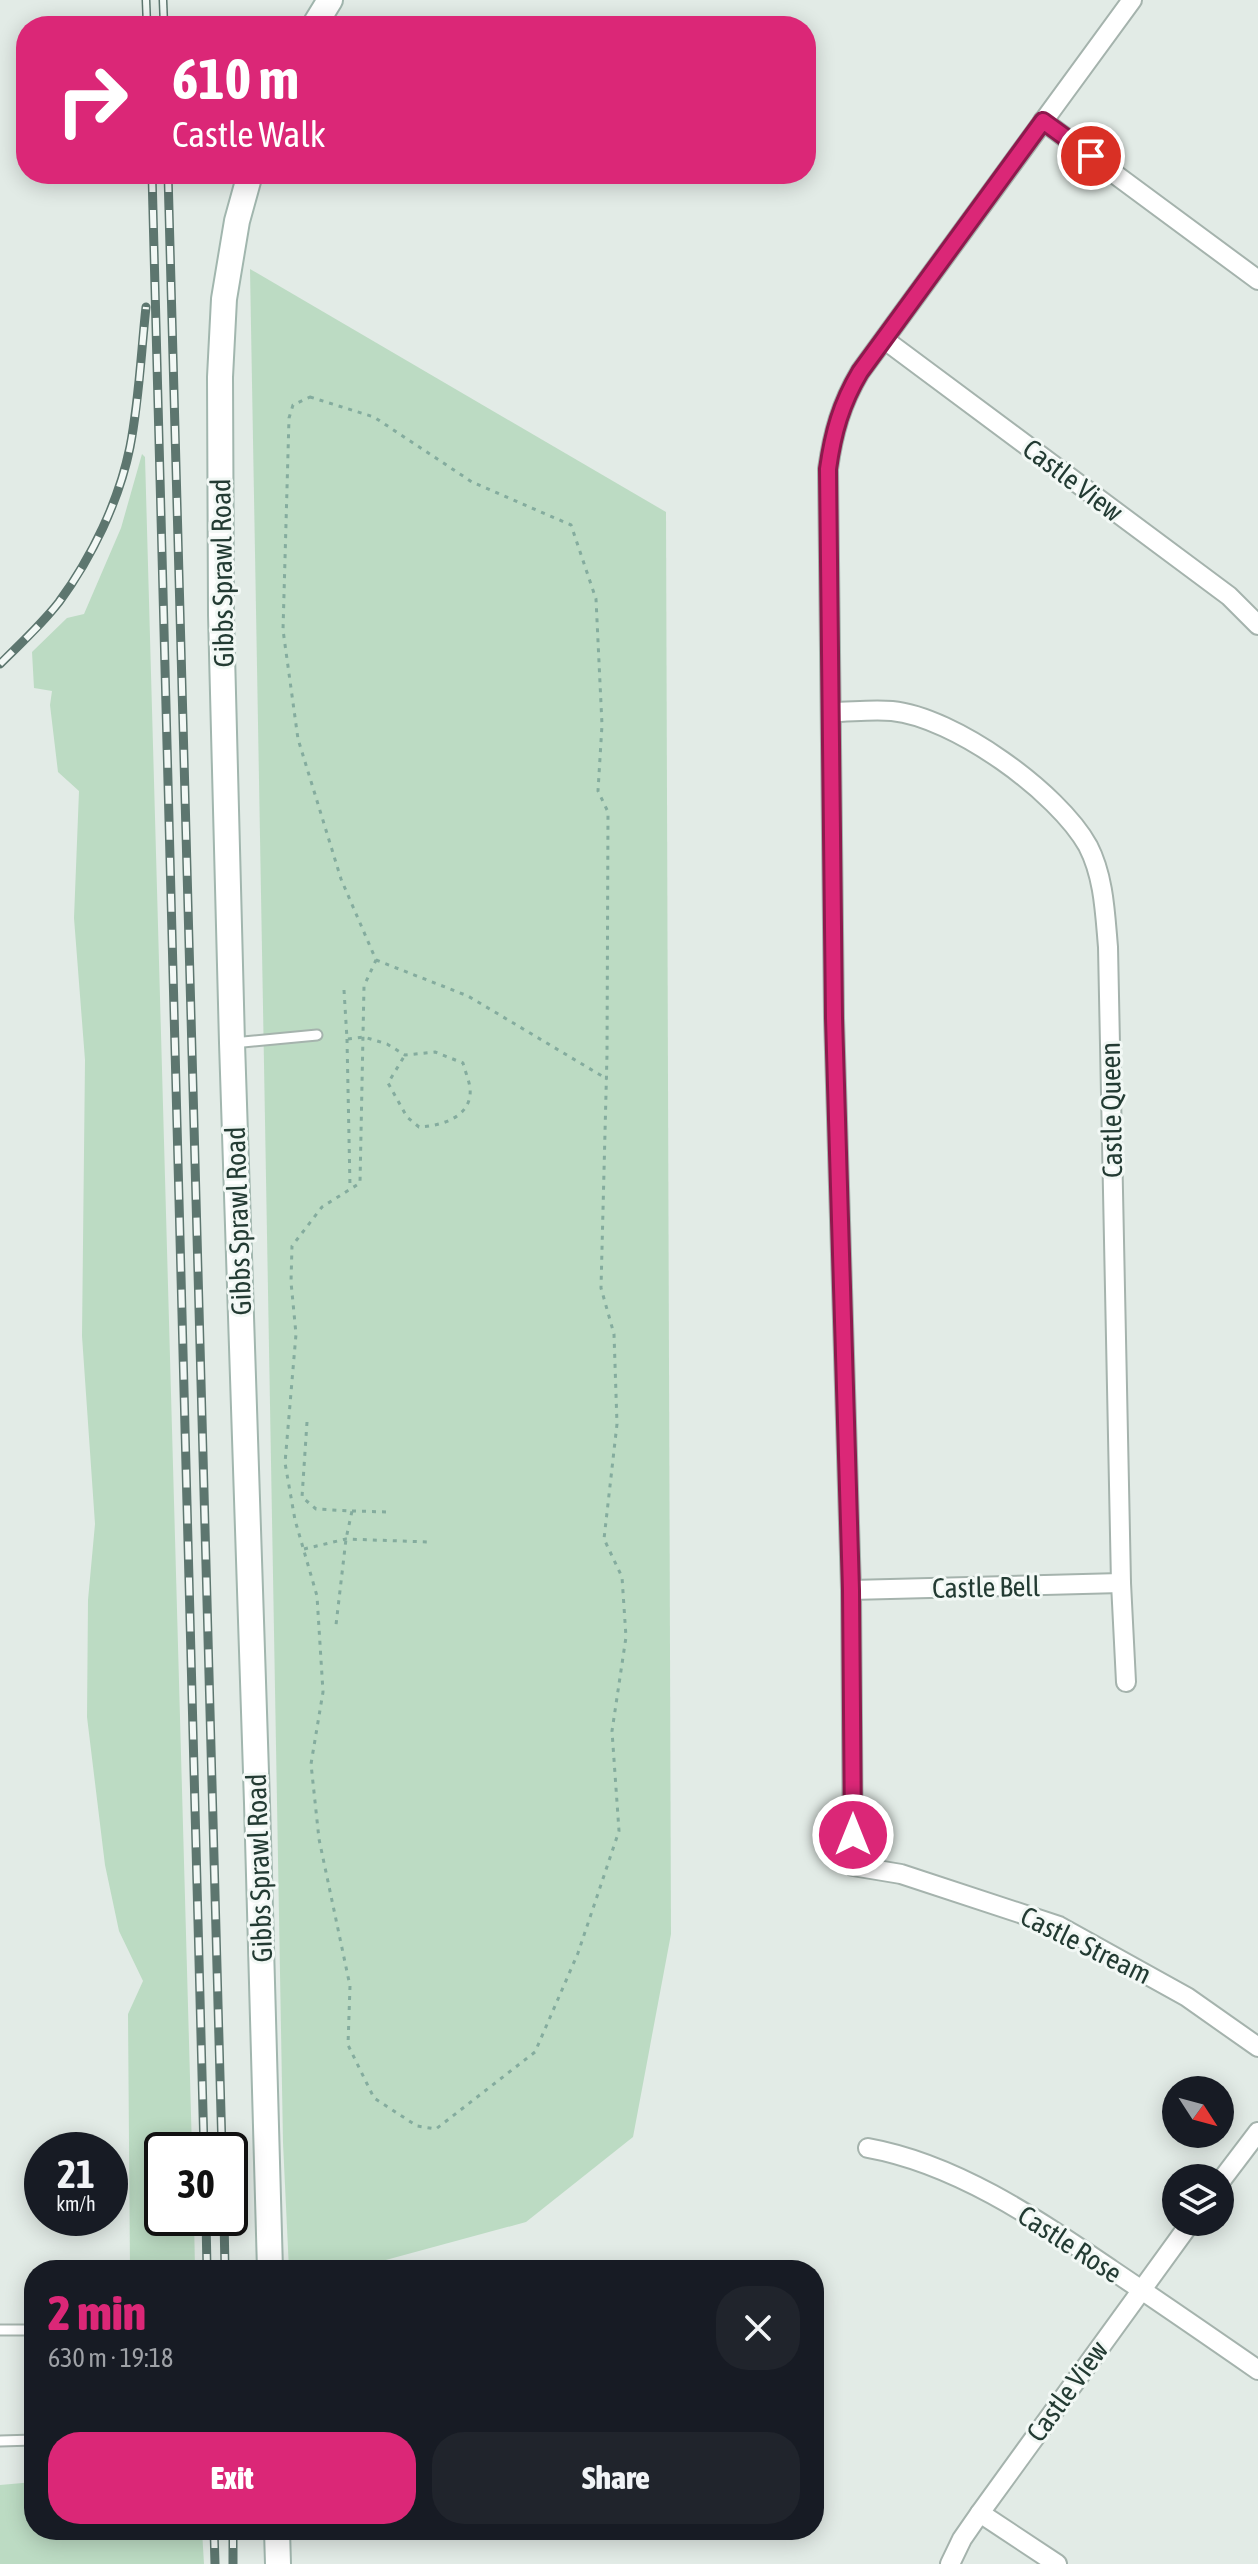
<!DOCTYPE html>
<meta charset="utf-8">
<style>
body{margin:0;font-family:"Asap Condensed",sans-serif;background:#20242c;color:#f1f3f6;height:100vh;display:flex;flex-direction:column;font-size:30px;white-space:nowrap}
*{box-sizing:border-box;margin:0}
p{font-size:26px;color:#9ea1a6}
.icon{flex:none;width:44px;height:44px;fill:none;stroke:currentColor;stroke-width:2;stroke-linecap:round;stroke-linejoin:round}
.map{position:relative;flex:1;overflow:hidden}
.drawer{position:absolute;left:24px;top:2260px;width:800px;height:280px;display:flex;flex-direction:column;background:#171b24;border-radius:32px;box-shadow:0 4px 20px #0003}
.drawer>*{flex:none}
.banner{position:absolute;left:16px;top:16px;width:800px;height:168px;border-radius:32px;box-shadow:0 4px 20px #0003;background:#db2777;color:#fff;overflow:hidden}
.needle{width:52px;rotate:126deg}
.buttons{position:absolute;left:1162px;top:2076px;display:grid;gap:16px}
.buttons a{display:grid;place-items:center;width:72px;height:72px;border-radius:50%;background:#171b24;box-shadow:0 4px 20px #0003;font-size:40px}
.speed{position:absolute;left:24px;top:2132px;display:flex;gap:16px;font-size:40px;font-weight:700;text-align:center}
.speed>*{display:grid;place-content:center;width:104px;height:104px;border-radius:50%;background:#171b24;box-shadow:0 4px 20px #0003;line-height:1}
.speed small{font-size:20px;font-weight:400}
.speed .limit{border:4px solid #111;border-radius:12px;background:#fff;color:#111}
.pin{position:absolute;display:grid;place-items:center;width:68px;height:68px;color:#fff;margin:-34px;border:4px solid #fff;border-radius:50%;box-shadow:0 2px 8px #0007}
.me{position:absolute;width:88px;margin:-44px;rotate:0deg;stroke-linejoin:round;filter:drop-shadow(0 0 6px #0008)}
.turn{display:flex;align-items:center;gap:28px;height:168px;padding:0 24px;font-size:36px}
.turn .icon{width:104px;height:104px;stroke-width:2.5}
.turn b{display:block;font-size:56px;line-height:68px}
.round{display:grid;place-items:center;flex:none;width:84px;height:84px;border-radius:32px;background:#20242c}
.head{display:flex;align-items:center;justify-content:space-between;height:136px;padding:0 24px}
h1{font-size:48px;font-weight:800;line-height:60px;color:#db2777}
.button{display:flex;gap:16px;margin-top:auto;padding:16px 24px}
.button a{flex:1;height:92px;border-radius:32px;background:#db2777;color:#fff;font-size:32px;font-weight:800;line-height:92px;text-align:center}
.button a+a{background:#20242c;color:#f1f3f6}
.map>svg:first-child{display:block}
</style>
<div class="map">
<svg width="1258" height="2564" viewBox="0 0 1258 2564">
<rect width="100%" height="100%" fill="#e2ebe6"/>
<g fill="#bcdbc3">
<polygon points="250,269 666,512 671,1934 633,2137 526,2222 349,2270 289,2270 283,2143"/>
<polygon points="142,454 145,457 192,2150 162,2150 162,2218 194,2218 195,2270 130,2270 128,2014 143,1981 119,1931 105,1865 87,1717 88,1600 95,1524 82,1336 85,1060 74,918 79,791 58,772 50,705 52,691 34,688 32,652 67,618 84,614 121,528"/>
<polygon points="34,2482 34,2530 202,2530 204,2564 0,2564 0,2485"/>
</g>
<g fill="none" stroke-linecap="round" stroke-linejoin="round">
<defs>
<g id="service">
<polyline points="233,1043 317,1035"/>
<polyline points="0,2330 34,2330"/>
<polyline points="0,2441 34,2440"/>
</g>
<g id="minor">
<path d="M1132,0L860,372C841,404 833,433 828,469L834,1018L851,1590L853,1866L901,1874L1059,1926L1187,1997L1258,2047"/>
<polyline points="1043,121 1258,280"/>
<polyline points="885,340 1229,596 1258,625"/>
<path d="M831,712C851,712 872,709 892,711C954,717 1058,792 1088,846C1104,877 1105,913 1108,947L1121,1583L1126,1682"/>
<polyline points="851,1590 1121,1583"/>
<path d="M868,2148C957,2164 1038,2220 1112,2270C1161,2303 1209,2336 1258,2370"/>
<polyline points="1220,2182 1258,2132"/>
<polyline points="980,2513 1057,2564"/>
<polyline points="950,2564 962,2539 980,2513 1191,2222"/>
</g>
<g id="secondary">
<polyline points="314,26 330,0"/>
<polyline points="250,174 237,221 224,299 220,377 221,615 232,1043 257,1803 270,2270"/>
<polyline points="277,2530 278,2564"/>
</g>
</defs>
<use href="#service" stroke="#a5b3ad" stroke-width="13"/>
<use href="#minor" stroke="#a5b3ad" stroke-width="22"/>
<use href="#secondary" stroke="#a1b6ae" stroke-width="28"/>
<g stroke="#84ac9e" stroke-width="3" stroke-dasharray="4 6" stroke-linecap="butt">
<polygon points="310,397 374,417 472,482 571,525 596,599 602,725 598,791 608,812 607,1055 601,1288 614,1334 617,1424 604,1539 622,1577 626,1637 612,1731 619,1831 578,1953 535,2052 436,2129 417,2126 374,2098 348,2045 350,1986 319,1839 311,1764 323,1692 317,1596 295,1520 285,1463 296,1334 291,1282 292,1246 322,1207 360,1183 364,986 376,960 341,879 298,739 283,630 289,418 293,405"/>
<polyline points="376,960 468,996 607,1079"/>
<path d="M344,990L347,1039L364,1037L387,1044L405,1055L435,1052L463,1063C465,1071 469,1080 470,1088C473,1117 441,1126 419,1127L407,1117L388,1083L405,1055"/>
<polyline points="347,1039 350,1187"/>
<polyline points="307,1422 302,1497 316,1509 352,1511 346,1539 336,1625"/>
<polyline points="352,1511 390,1512"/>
<polyline points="304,1549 346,1539 428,1542"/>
</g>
<use href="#service" stroke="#fff" stroke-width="9"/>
<use href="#minor" stroke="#fff" stroke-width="18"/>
<use href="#secondary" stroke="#fff" stroke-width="24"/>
<defs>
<g id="rail">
<polyline points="146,0 147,26"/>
<polyline points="163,0 164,26"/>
<polyline points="152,174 204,2150"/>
<polyline points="168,174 222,2150"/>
<path d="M0,664C20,644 42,624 59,602C92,557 119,501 130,447C139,401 141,353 146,307"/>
<polyline points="206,2218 207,2270"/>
<polyline points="224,2218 225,2270"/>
<polyline points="214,2530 215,2564"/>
<polyline points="233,2530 233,2564"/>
</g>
</defs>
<use href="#rail" stroke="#5d766f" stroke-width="9"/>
<use href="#rail" stroke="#f2f8f5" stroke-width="6" stroke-dasharray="18" stroke-linecap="butt"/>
</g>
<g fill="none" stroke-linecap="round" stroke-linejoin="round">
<defs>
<path id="route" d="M853,1835L851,1590L834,1018L828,469C833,433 841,404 860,372L1043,121L1091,156"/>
</defs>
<use href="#route" stroke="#8e194d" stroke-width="20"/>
<use href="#route" stroke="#db2777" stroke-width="14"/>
</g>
<g text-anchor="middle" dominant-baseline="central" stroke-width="6" stroke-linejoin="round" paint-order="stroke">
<g font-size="28" fill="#233b33" stroke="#f2f8f5">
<text transform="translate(1073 480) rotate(37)">Castle View</text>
<text transform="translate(222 573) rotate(-91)">Gibbs Sprawl Road</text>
<text transform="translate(1111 1110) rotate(-91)">Castle Queen</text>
<text transform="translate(238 1221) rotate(-92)">Gibbs Sprawl Road</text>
<text transform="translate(986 1587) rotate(-1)">Castle Bell</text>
<text transform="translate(259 1868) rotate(-92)">Gibbs Sprawl Road</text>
<text transform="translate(1086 1945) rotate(26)">Castle Stream</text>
<text transform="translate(1070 2244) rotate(33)">Castle Rose</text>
<text transform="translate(1067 2391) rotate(-54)">Castle View</text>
</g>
</g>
</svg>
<div class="buttons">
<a><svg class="needle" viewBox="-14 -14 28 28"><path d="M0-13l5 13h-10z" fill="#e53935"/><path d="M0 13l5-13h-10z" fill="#9ea1a6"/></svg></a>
<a><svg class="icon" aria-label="layers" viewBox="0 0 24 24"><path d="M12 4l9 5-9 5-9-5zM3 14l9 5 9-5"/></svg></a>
</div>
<div class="speed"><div>21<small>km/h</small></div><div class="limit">30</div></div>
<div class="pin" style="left:1091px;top:156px;background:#d93025"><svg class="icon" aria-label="arrive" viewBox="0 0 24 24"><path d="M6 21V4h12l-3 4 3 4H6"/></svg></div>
<svg class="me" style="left:853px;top:1835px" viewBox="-20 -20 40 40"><circle r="17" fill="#db2777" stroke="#fff" stroke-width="3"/><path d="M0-11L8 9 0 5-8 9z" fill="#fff"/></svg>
<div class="banner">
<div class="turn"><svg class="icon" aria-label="right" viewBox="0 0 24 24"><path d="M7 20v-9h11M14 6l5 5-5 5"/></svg><div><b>610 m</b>Castle Walk</div></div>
</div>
<section class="drawer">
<div class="head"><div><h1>2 min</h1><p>630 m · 19:18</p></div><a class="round"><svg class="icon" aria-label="close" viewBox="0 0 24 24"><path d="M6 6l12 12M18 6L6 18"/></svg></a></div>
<div class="button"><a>Exit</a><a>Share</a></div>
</section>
</div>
